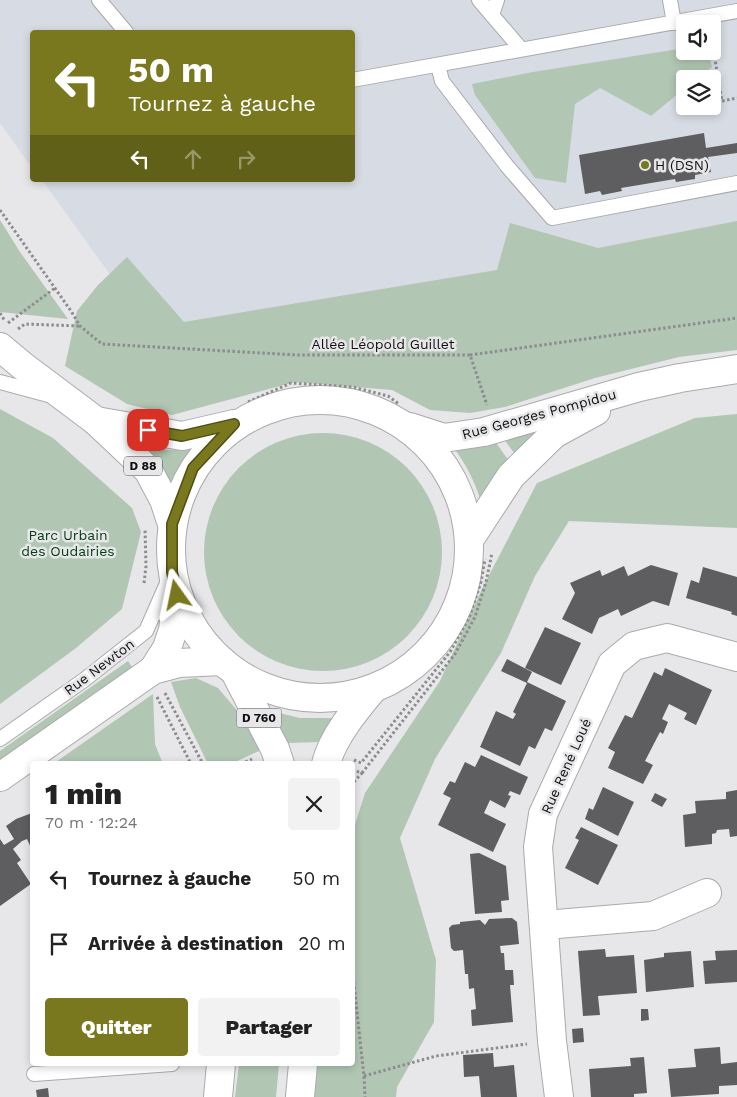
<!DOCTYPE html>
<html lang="fr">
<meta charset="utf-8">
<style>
body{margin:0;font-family:"Work Sans",sans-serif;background:#f2f2f2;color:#222;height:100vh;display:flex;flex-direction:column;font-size:19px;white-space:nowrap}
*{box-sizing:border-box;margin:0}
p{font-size:16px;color:#767676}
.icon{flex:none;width:28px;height:28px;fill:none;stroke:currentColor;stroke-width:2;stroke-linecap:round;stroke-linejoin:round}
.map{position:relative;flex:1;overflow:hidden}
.side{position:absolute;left:30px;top:761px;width:325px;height:305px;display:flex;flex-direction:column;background:#fff;border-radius:5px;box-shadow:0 2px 8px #0003}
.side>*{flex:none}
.hud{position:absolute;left:30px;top:30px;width:325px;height:152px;border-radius:5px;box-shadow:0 2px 8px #0003;background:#79781e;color:#fff;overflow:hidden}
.fabs{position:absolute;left:676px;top:15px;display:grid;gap:10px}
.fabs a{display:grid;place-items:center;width:45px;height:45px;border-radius:5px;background:#fff;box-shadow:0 2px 8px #0003;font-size:25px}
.pin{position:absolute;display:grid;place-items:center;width:42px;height:42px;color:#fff;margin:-21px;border-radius:10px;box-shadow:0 2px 8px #0006}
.me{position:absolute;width:55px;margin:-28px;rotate:348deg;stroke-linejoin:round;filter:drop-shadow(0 0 4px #0008)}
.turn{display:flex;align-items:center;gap:18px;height:105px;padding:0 15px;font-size:22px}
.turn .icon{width:65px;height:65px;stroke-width:2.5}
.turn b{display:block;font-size:35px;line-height:42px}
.lanes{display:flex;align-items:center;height:48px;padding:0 15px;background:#0003;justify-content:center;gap:25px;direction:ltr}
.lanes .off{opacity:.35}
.round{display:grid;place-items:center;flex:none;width:52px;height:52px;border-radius:5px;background:#f2f2f2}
.summary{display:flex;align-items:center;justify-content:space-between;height:85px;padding:0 15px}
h1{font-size:30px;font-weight:800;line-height:38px}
.button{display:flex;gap:10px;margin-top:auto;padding:10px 15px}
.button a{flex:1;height:58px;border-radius:5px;background:#79781e;color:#fff;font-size:20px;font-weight:800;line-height:58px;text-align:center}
.button a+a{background:#f2f2f2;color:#222}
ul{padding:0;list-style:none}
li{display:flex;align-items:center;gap:15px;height:65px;padding:0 15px}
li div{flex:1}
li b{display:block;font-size:19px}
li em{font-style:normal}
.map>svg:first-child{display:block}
</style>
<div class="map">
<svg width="737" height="1097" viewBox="0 0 737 1097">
<rect width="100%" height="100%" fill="#e7e7e9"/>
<path fill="#d7dbe3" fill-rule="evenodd" d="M0,0H737V316L155,337L42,180H352V32H32V168L0,123ZM685,24H712V51H685ZM685,79H712V106H685Z"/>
<g fill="#b1c6b3">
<polygon points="685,48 685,51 708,51 712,67 697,79 685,79 685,88 651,116 600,88 575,104 566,183 535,178 475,95 472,84 533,72"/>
<polygon points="0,220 20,252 68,319 0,312"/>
<polygon points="737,221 737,350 679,357 595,378 505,407 470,413 430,410 392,390 295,382 172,415 127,404 65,366 77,311 98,285 127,257 184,322 497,270 510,223 598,248"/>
<polygon points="0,409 53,438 132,508 141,532 122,609 76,648 0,704"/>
<polygon points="737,414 737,528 569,521 535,576 501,653 435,759 400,838 436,960 434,1022 397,1087 396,1097 314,1097 316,1064 352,1064 352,834 365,793 440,681 483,587 537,483 695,418"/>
<polygon points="552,421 517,457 503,438"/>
<circle cx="323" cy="552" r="119"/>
<polygon points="128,439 168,450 191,449 169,484"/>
<path d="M494,440L511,464L481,501C474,480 466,464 453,447Z"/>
<polygon points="128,661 132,667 0,761 0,751"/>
<polygon points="196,678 218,688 240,714 261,750 231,764 208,764 180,707 171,682"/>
<polygon points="153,694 155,744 163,764 53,764"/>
<polygon points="271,711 300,718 335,718 323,742 286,743 270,713"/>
<polygon points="239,1064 279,1064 276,1097 235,1097"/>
</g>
<g fill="#5e5d5f">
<polygon points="704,133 706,148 737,143 737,153 708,157 711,172 695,175 695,179 676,182 675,179 621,188 622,191 602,195 600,191 585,194 579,155"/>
<polygon points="651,565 678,573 669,606 653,601 621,616 618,609 599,618 592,634 562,619 575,593 570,583 600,570 602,576 624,566 628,576"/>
<polygon points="703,567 737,577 737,616 731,614 732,612 686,598 691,580 699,583"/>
<polygon points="545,627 581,643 561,685 525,668"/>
<polygon points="507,659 532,672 527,682 566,701 552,731 545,728 535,749 529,746 520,766 480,747 496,711 513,719 516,714 513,712 527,683 501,671"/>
<polygon points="665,668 712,690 696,725 684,719 687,713 669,704 662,719 668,722 663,734 660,732 645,761 653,765 643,784 608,768 615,752 608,748 625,715 632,718 654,672 662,676"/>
<polygon points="481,755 528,777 520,795 510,791 508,795 511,796 505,808 490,800 484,813 506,824 493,852 438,825 451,798 443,794 450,781 455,783 465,762 475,767"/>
<polygon points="603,787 634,802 618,836 585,819 589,808 593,810"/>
<polygon points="737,790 737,836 730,837 729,829 717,830 716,833 712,834 712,844 685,847 683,815 696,813 695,801 726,799 726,792"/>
<polygon points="655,793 667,799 662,807 651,801"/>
<polygon points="32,813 32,850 27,839 22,841 13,849 21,860 17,863 31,884 0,906 0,839 4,845 14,839 6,826 16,819"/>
<polygon points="581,827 618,845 598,885 565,868 579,840 575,838"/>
<polygon points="479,853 506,866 509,900 501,901 502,912 475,914 470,854"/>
<polygon points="512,918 517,922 519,944 500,946 501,953 504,953 505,970 513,970 514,985 510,985 513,1022 472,1026 471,1010 476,1009 474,988 469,989 468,974 465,974 463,950 454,951 451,948 449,928 452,925 460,924 460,922 480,920 485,925 489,919"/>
<polygon points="605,949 606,957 634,955 637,993 598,996 600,1015 583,1016 578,951"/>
<polygon points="737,950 737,982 705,984 703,961 716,960 715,951"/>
<polygon points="691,951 694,987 646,992 644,960 664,957 664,953"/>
<polygon points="641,1009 648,1009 649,1020 641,1021"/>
<polygon points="583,1028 584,1042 573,1043 572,1029"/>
<polygon points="720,1047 721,1064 737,1062 737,1085 719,1086 719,1094 671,1097 668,1069 696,1067 694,1049"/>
<polygon points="493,1053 494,1067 514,1065 517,1097 481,1097 479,1076 464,1077 463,1055"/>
<polygon points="644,1057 647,1093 634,1094 634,1097 591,1097 589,1069 631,1066 630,1058"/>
<polygon points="48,1088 49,1097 37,1097 36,1090"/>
</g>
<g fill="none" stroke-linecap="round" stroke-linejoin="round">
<defs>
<g id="lane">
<polyline points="99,0 126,32"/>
<polyline points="479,0 521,49"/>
<polyline points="670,0 674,23"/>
<polyline points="492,15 497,0"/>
<polyline points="438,65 442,81 507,166 552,218 737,183"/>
<polyline points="352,80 737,11"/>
<polyline points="0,382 52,396"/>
<polyline points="0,739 84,680 146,631 172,572"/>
<polyline points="34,1074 172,1064"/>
</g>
<g id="street">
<polyline points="153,670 167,648 173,630 177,595"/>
<polyline points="0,777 153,670 179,663 222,661"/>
<polyline points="545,925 653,916 707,893"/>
<polyline points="218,1097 221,1064"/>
<polyline points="559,1097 552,1041 538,847 543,814 612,664 634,646 667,638 737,657"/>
</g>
<g id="secondary">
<polyline points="410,427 444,438 484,432 639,387 680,378 737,369"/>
<polyline points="471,537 511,476 554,434 596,411"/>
</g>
<g id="primary">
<polyline points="0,347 24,367 96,421 148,470 164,500 172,524"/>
<circle cx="320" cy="549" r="149"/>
<polyline points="96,421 182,436 234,424"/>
<polyline points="235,672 275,749 280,764"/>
<path d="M326,764C332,738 356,709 373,689"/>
<polyline points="300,1097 303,1064"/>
</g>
</defs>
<use href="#lane" stroke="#aaaaac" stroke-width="16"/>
<use href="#street" stroke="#aaaaac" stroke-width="30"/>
<use href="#secondary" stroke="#aaaaac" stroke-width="30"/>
<use href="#primary" stroke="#aaaaac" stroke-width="30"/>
<g stroke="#8c8c8e" stroke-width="3" stroke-dasharray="2.5 2.5" stroke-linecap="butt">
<polyline points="712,42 722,101 737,98"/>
<polyline points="0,210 71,311 80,326 102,344 297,355 470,355 487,405"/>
<polyline points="0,313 5,321"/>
<polyline points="8,323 55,288"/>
<polyline points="18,329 25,324 79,326"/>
<polyline points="470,355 737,318"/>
<polyline points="248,402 291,383 353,387 388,396 399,404"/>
<polyline points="144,583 146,566 145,529"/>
<polyline points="165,693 203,764"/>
<polyline points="157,697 191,764"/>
<polyline points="354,760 361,763 450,652 469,618 481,582 485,559"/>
<polyline points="241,764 252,759"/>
<polyline points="352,770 362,773 352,784"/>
<polyline points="362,773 455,654 475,617 486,582 492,553"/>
<polyline points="352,967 364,1076 365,1097"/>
<polyline points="364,1076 436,1056 527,1044"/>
</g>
<use href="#lane" stroke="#fff" stroke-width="14"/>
<use href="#street" stroke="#fff" stroke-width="28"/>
<use href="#secondary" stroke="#fff" stroke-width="28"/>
<use href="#primary" stroke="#fff" stroke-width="28"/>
</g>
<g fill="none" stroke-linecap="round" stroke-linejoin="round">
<defs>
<polyline id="route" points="148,430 182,436 234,424 193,468 172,524 172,572 177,595"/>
</defs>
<use href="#route" stroke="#4f4e14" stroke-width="12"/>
<use href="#route" stroke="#79781e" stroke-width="9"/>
</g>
<circle fill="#79781e" stroke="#e7e7e9" stroke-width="2" cx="645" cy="165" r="5"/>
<g text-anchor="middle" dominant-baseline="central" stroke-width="5" stroke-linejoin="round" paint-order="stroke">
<g fill="#e7e7e9" stroke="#505052" stroke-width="1">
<rect x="124" y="456.5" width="38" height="19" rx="4"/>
<rect x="236.5" y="708.5" width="45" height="19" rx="4"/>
</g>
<g font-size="12" font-weight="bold" fill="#101011">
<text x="143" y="466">D 88</text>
<text x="259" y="718">D 760</text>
</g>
<g font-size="14" fill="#101011" stroke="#e7e7e9" text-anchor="start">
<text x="655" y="165">H (DSN)</text>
</g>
<g font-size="14" fill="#101011" stroke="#e7e7e9">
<text x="383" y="344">Allée Léopold Guillet</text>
<text transform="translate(539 414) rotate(-15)">Rue Georges Pompidou</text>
<text transform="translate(99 667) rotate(-37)">Rue Newton</text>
<text transform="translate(566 766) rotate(-66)">Rue René Loué</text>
</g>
<g font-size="14" fill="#013c14" stroke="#e7e7e9">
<text x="68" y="535">Parc Urbain<tspan x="68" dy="16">des Oudairies</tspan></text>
</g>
</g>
</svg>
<div class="fabs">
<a><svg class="icon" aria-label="sound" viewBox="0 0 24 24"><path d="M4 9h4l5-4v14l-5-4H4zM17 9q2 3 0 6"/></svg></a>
<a><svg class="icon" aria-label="layers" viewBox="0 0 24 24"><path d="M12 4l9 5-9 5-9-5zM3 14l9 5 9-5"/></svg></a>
</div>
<div class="pin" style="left:148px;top:430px;background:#d93025"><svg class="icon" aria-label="arrive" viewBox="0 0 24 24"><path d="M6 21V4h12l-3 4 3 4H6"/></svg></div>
<svg class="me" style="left:177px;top:595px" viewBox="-20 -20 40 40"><path d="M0-17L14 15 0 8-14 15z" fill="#79781e" stroke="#fff" stroke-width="4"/></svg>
<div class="hud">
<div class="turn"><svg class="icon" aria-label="left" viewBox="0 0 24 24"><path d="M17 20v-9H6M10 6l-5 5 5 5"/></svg><div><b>50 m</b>Tournez à gauche</div></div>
<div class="lanes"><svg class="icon" aria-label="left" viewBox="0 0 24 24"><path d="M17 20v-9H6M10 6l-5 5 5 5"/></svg><svg class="icon off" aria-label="ahead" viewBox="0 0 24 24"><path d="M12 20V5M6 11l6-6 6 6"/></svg><svg class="icon off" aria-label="right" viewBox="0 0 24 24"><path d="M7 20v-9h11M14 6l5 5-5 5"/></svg></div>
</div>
<section class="side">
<div class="summary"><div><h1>1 min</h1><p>70 m · 12:24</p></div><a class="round"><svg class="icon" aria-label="close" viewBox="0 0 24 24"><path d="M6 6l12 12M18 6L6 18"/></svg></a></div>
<ul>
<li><svg class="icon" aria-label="left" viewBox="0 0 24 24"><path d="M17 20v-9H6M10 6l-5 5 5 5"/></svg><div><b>Tournez à gauche</b></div><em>50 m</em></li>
<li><svg class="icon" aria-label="arrive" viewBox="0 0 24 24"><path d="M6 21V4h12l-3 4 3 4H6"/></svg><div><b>Arrivée à destination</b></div><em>20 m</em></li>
</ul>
<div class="button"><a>Quitter</a><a>Partager</a></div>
</section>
</div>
